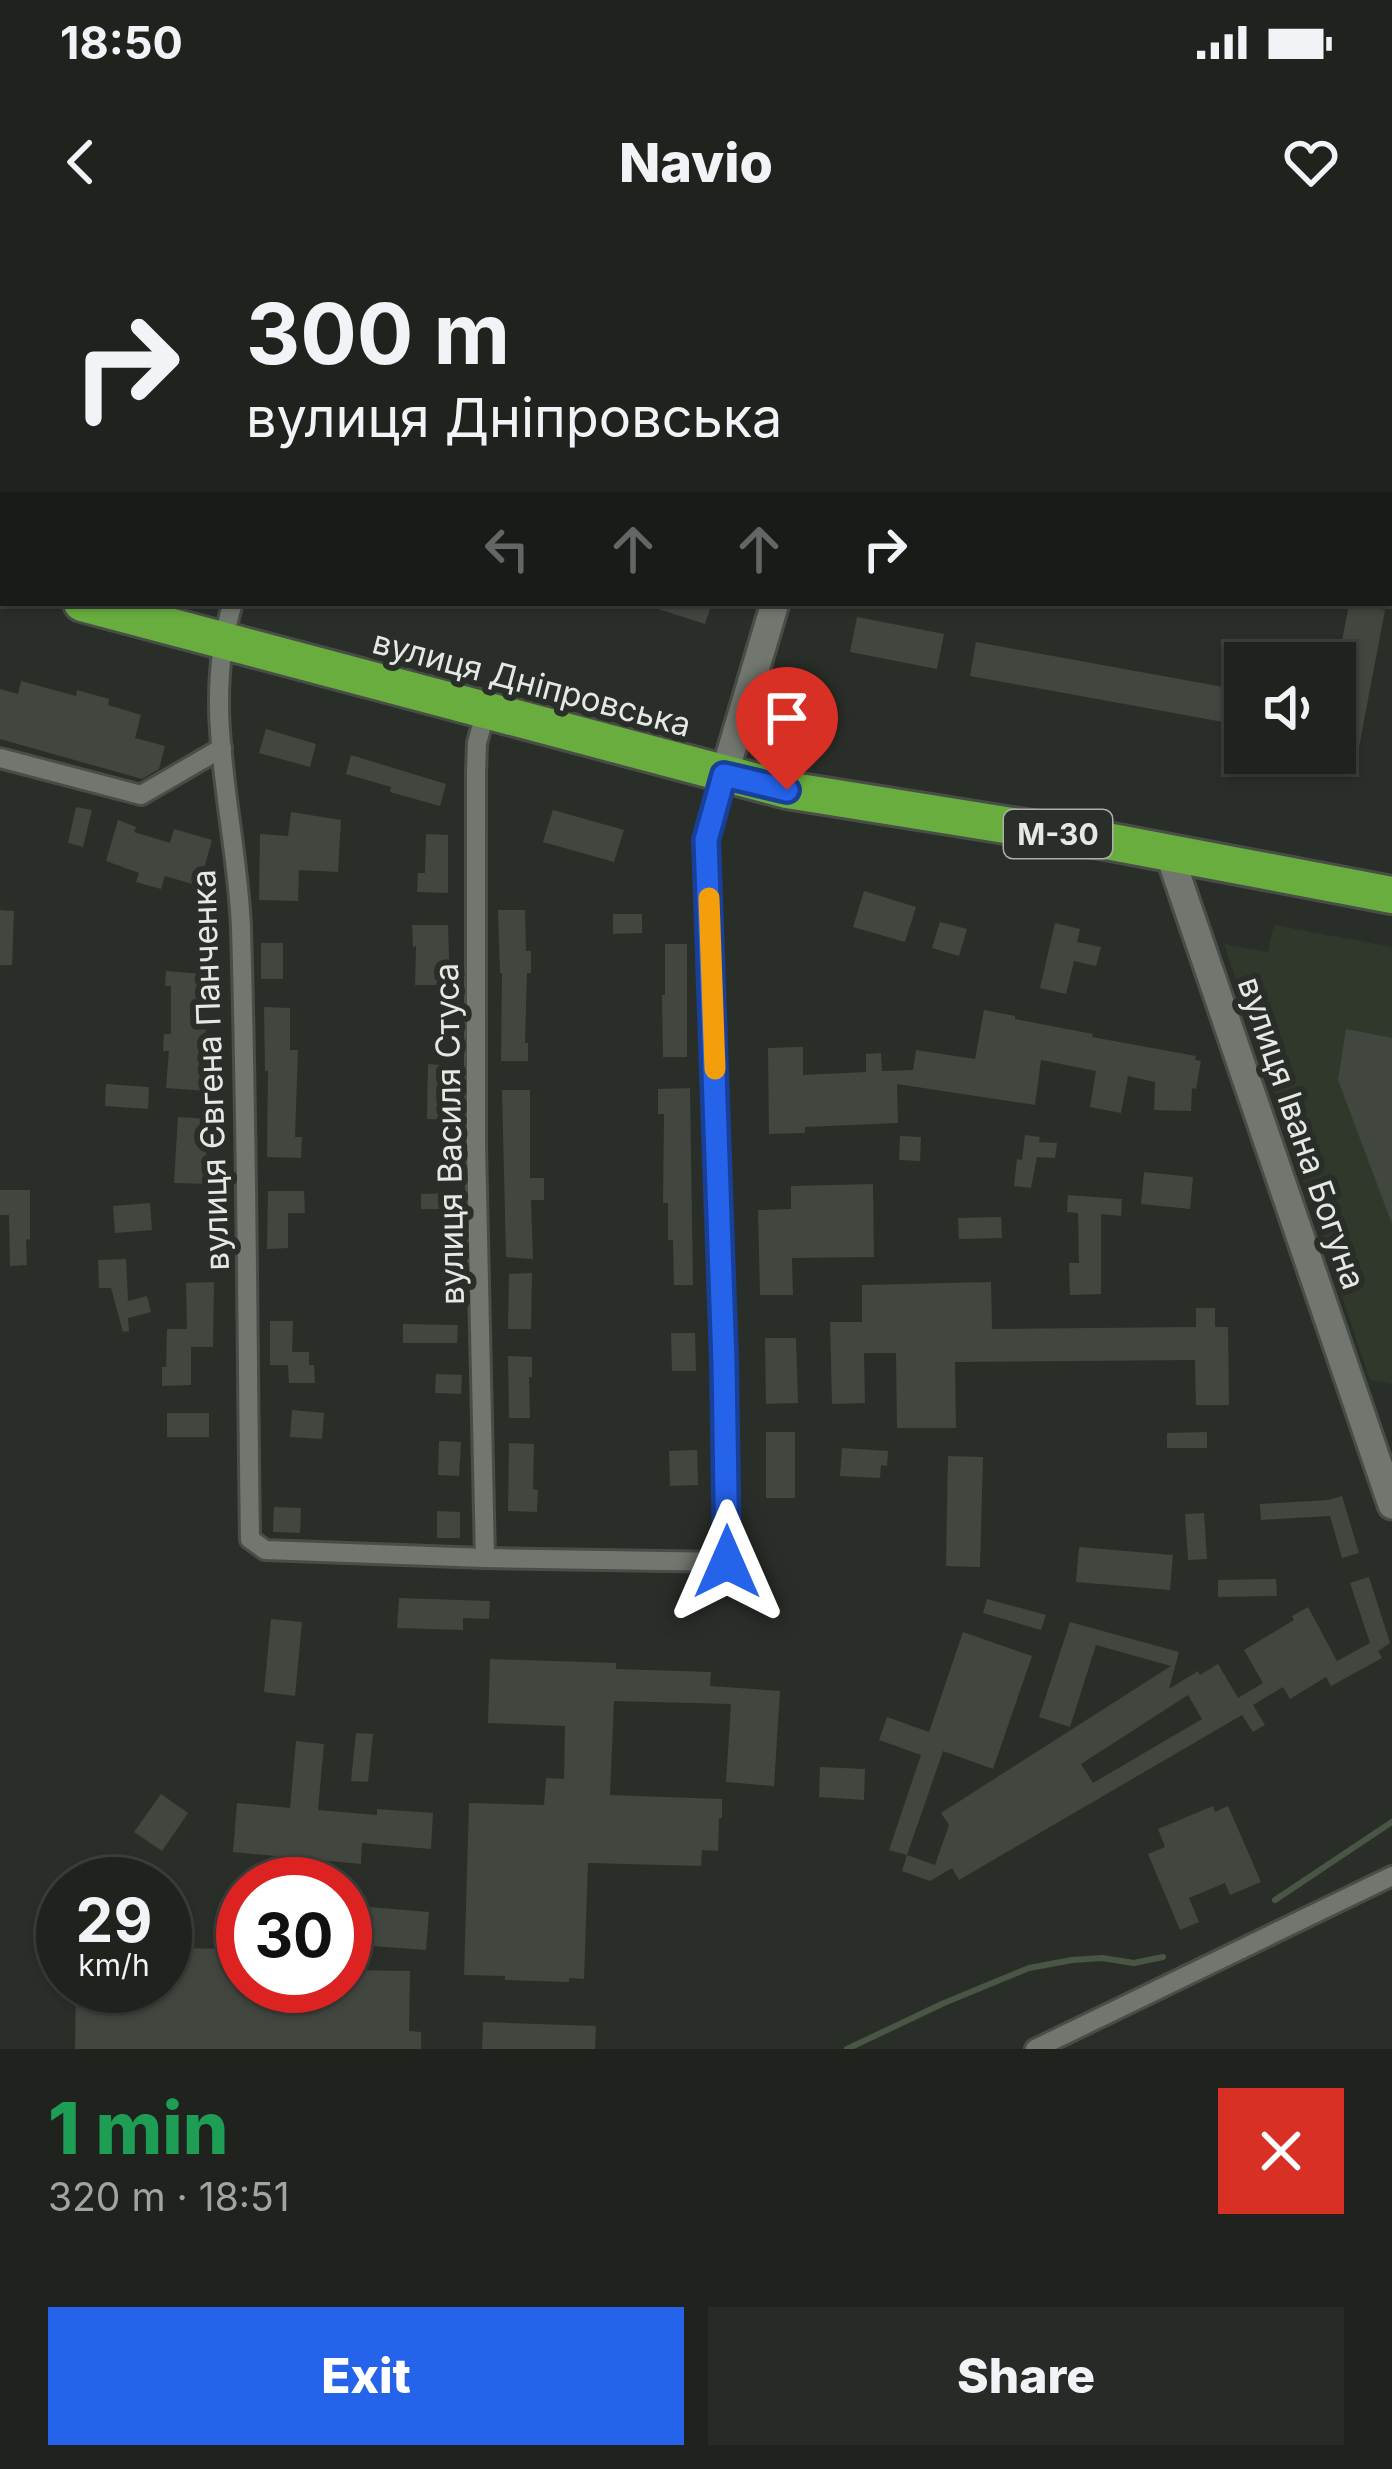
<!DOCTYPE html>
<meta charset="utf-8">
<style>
body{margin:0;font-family:Inter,sans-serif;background:#282a27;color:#f1f3f6;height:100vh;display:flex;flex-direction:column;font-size:45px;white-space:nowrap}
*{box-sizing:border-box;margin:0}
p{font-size:39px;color:#a2a4a4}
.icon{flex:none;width:66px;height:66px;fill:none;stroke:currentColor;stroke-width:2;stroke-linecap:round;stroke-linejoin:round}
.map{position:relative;height:1809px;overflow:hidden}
.drawer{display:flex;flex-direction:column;background:#20221e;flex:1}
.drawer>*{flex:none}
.hud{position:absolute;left:0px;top:0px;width:1392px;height:366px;box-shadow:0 3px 9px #0004,0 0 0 3px #3d3f3c;background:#20221e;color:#f1f3f6;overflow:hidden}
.controls{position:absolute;left:1224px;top:402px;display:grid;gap:24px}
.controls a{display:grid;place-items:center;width:132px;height:132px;border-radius:0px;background:#20221e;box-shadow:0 3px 9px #0004,0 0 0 3px #3d3f3c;font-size:60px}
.speed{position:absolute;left:36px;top:1617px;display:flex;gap:24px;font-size:60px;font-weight:700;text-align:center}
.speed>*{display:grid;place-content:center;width:156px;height:156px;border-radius:50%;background:#20221e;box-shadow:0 3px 9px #0004,0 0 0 3px #3d3f3c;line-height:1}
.speed small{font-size:30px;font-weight:400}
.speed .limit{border:18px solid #d22;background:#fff;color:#111}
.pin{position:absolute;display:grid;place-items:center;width:102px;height:102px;color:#fff;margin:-123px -51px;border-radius:50% 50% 50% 0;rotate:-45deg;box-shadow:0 0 12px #0007}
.pin .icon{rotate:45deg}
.me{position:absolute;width:132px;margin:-66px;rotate:0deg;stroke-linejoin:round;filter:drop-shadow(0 0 9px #0008)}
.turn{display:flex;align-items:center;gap:42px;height:252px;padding:0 48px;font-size:54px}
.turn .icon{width:156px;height:156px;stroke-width:2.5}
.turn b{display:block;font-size:84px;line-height:102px}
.lanes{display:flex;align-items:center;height:114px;padding:0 48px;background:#0003;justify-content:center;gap:60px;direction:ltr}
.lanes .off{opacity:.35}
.round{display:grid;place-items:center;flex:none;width:126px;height:126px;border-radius:0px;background:#282a27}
.summary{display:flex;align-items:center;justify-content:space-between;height:204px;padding:0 48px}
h1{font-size:72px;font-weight:800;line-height:90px;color:#1e9e55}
.primary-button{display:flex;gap:24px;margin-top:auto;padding:24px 48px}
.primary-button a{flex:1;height:138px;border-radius:0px;background:#2563eb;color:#fff;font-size:48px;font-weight:800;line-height:138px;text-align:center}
.primary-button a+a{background:#282a27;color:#f1f3f6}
.status{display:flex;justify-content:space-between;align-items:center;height:84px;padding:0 60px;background:#20221e;direction:ltr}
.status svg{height:33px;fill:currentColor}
header{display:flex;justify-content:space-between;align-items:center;height:156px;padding:0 48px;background:#20221e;font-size:54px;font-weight:800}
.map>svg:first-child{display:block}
</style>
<div class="status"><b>18:50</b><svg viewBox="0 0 49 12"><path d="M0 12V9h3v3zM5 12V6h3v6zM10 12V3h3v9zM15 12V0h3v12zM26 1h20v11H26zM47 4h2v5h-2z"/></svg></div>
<header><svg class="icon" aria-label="back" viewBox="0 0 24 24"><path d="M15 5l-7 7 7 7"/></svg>Navio<svg class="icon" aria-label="heart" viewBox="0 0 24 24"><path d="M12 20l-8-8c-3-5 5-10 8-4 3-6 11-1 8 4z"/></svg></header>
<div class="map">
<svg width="1392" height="1809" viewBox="0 0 1392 1809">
<rect width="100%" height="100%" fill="#2a2e28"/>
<polygon fill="#30382c" points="1274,685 1392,707 1392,1144 1370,1140 1224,704 1268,712"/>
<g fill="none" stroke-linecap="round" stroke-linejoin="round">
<g stroke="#4a5645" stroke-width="6">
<polyline points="1275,1660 1392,1582"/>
<polyline points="847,1809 944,1763 1029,1728 1072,1720 1102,1718 1134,1723 1163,1717"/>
</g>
</g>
<g fill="#41463f" fill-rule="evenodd">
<polygon points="650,363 712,363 705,384 649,366"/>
<polygon points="1349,364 1385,370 1359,507 1335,503 1335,438"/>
<polygon points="857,377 944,394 937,429 850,412"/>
<polygon points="976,402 1245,451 1245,486 970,436"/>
<polygon points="21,441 76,456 77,450 109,459 108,465 141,475 135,498 165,506 159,529 142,539 0,499 0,449 18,454"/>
<polygon points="266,489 316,504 310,527 259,513"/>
<polygon points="351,515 446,544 440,566 390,552 391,547 346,534"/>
<polygon points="76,567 92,570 83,607 68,603"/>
<polygon points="553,570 624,590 614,622 543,602"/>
<polygon points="291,572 341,580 338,632 299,630 298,661 259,660 260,594 288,596"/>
<polygon points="118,580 136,587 134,592 170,603 174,589 212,600 199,646 165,636 161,649 136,642 139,633 106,621"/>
<polygon points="426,594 448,595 448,653 417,652 418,633 425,633"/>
<polygon points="864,651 916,667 905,702 853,687"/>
<polygon points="0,670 14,671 12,725 0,725"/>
<polygon points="498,670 525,670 526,711 531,711 531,733 527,733 525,803 528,803 528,821 501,821 502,733 500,733"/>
<polygon points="613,674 642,674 642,693 613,694"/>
<polygon points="940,682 967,689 959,716 932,708"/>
<polygon points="1055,683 1080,689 1077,702 1101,707 1096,726 1074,721 1066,754 1040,748"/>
<polygon points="412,685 448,685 450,745 415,745 416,706 413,707"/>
<rect x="261" y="703" width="22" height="36"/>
<polygon points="665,704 687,704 687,817 663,817 662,755 665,755"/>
<polygon points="166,731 203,734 201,760 208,760 203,829 209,829 207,851 166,848 169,811 163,811 164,794 171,794 171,746 165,746"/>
<polygon points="264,767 290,768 290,810 298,810 295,897 302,897 301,918 267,917 268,831 265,831"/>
<polygon points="984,770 1015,776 1015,779 1093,794 1092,797 1196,816 1195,820 1201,821 1196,849 1192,848 1191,871 1154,870 1155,842 1128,836 1121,873 1090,867 1096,831 1041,820 1035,865 897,844 898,883 805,887 805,893 769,894 768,808 803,807 803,835 866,832 866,814 881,813 882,831 913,830 916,810 975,819"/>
<polygon points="1346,789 1392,798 1392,984 1338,840"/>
<polygon points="428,824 451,826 451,880 427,879"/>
<polygon points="106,844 149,847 148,869 105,866"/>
<polygon points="690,848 693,1045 674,1045 673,1000 668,1000 668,963 663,963 664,874 658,874 658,849"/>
<polygon points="502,850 530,850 530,938 544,938 544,960 531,960 533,1019 506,1017"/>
<polygon points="178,877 209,879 206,918 209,918 209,944 174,943"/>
<polygon points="1025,895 1040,897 1039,902 1057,903 1055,918 1037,917 1031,948 1014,946 1017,919 1022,920"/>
<polygon points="900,896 921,897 920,921 899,920"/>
<polygon points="1144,932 1193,937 1190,969 1141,964"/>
<polygon points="873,944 874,1017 792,1018 793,1055 760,1055 758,970 791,969 791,946"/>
<polygon points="0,950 30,950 30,999 26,1000 27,1025 10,1026 9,975 0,975"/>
<polygon points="268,951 304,951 305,973 288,973 288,1008 267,1009"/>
<polygon points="455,953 456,969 421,969 421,954"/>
<polygon points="1068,955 1122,959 1121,976 1101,974 1101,1054 1070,1055 1069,1023 1079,1023 1078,973 1067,972"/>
<polygon points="150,963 152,990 115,993 113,966"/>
<polygon points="1001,977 1002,998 959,999 958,978"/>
<polygon points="126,1019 128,1061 147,1056 151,1072 128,1078 129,1091 123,1092 111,1048 99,1048 98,1020"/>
<polygon points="532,1033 531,1089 508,1089 509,1034"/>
<polygon points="214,1042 213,1107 191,1107 191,1145 162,1146 162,1127 166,1127 167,1089 187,1089 186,1043"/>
<polygon points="991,1042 992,1089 1196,1087 1196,1068 1215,1068 1215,1087 1228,1087 1229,1165 1196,1165 1195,1120 955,1122 956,1188 897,1188 896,1113 864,1113 865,1163 832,1164 830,1082 862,1082 862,1045"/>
<polygon points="270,1081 293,1081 292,1112 309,1112 309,1125 314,1125 315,1143 289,1143 288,1125 270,1125"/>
<polygon points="403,1084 458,1085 457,1103 403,1103"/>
<polygon points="671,1093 695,1093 696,1131 672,1131"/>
<polygon points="765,1098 796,1098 798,1163 766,1164"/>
<polygon points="508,1116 532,1117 532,1137 529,1137 530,1178 509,1178"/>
<polygon points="436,1134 462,1135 461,1154 435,1153"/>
<polygon points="292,1170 324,1173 322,1199 290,1197"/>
<rect x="167" y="1173" width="42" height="24"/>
<rect x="766" y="1192" width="29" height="66"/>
<polygon points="1207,1192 1207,1208 1167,1208 1167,1193"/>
<polygon points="439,1201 461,1202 459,1236 438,1235"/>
<polygon points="509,1203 534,1204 533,1249 538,1250 537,1272 508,1271"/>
<polygon points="842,1208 888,1211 887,1226 881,1225 880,1238 840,1236"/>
<polygon points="697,1210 698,1245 670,1246 669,1211"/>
<polygon points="948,1216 983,1217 980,1327 946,1326"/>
<polygon points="1342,1256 1359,1313 1342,1318 1330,1276 1261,1280 1260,1264 1328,1260"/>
<polygon points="274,1267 301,1268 300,1293 273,1292"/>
<polygon points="437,1271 460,1272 460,1298 437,1298"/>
<polygon points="1204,1273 1207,1319 1188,1320 1185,1274"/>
<polygon points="1079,1307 1173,1315 1170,1350 1076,1342"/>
<path d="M1369,1337L1390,1403L1378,1411L1382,1418L1331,1446L1326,1437L1290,1459L1283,1447L1253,1465L1265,1485L1253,1492L1242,1475L959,1640L952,1628L930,1641L902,1631L907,1615L935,1625L949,1585L941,1573L1171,1426L1096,1405L1070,1487L1039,1477L1070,1382L1179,1412L1169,1449L1198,1431L1200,1435L1218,1424L1238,1458L1263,1443L1244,1410L1294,1380L1292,1376L1308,1367L1337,1421L1370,1403L1350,1343ZM1188,1455L1202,1479L1093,1543L1081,1524Z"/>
<polygon points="1276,1339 1277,1356 1218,1357 1218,1340"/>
<polygon points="399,1358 490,1361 489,1379 463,1378 463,1390 397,1388"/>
<polygon points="987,1359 1046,1375 1041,1390 983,1373"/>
<polygon points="271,1379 302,1382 295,1456 264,1452"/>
<polygon points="963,1392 1032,1416 993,1529 943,1511 907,1615 889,1610 921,1515 879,1500 887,1477 929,1492"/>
<polygon points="490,1419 616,1423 616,1429 711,1432 710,1446 780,1451 774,1546 726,1542 731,1464 614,1461 610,1555 722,1559 722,1578 719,1578 718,1611 702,1610 701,1626 588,1623 584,1739 569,1738 569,1742 505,1740 505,1736 464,1735 469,1563 544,1565 546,1538 564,1539 565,1486 488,1483"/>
<polygon points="356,1493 373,1494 368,1542 351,1541"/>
<polygon points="296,1501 324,1504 318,1570 377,1575 377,1569 433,1573 431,1609 362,1603 361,1624 233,1612 237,1563 290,1568"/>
<polygon points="820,1527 865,1529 864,1560 819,1557"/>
<polygon points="161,1554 188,1573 162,1611 134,1592"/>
<polygon points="1213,1566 1215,1572 1228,1566 1261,1642 1230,1655 1225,1643 1189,1658 1199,1682 1180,1690 1148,1614 1165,1607 1158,1589"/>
<polygon points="345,1665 429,1672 426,1710 345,1704"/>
<polygon points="165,1708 243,1709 243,1746 345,1746 345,1730 410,1731 409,1791 421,1792 421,1809 75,1809 76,1746 165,1746"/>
<polygon points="483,1782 596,1786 595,1809 482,1809"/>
</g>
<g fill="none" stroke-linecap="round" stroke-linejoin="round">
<defs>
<g id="street">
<polyline points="353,3 354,0"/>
<path d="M233,363C199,469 237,580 241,688C247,891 247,1095 250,1299L265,1310L485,1318L727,1322V1218L706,600L724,535"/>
<polyline points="0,518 141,555 222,508"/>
<polyline points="485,1318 476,906 476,532 477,503 486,470"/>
<polyline points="1035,1809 1392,1636"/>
</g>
<g id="secondary">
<polyline points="885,3 886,0"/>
<polyline points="724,535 775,363"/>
<polyline points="1169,613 1392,1265"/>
</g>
<g id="highway">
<polyline points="0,341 3,342"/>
<polyline points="82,363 787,550 1112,602 1392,655"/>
</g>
</defs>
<use href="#street" stroke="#494d48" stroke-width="24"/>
<use href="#secondary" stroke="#494d48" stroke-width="33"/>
<use href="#highway" stroke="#494d48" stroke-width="42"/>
<use href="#street" stroke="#71766e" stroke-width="18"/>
<use href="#secondary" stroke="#71766e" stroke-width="27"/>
<use href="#highway" stroke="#68ad3d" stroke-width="36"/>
</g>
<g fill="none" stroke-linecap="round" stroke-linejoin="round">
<defs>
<polyline id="route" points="727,1322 724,1122 706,600 724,535 787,550"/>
</defs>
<use href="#route" stroke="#184099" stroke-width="30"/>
<use href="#route" stroke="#2563eb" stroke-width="21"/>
<polyline stroke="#f59e0b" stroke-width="21" points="709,658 715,829"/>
</g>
<g text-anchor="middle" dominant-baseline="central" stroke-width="12" stroke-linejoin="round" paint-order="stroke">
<rect fill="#2a2e28" stroke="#adb0ac" stroke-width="3" x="1004" y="570" width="108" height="48" rx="9"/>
<g font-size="30" font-weight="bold" fill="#e5e8e4">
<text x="1058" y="594">М-30</text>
</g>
<g font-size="33" fill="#e5e8e4" stroke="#2a2e28">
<text transform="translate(532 443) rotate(15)">вулиця Дніпровська</text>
<text transform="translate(210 830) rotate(-92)">вулиця Євгена Панченка</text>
<text transform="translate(1302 893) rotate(71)">вулиця Івана Богуна</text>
<text transform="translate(449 894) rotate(-91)">вулиця Василя Стуса</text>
</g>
</g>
</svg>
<div class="controls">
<a><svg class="icon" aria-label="sound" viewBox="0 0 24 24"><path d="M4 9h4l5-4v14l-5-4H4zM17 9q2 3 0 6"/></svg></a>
</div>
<div class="speed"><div>29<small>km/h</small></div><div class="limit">30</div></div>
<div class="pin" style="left:787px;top:550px;background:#d93025"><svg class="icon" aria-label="arrive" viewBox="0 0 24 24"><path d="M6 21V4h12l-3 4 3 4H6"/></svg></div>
<svg class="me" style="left:727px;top:1322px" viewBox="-20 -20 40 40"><path d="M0-17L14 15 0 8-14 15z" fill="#2563eb" stroke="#fff" stroke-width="4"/></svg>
<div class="hud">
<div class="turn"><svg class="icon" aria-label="right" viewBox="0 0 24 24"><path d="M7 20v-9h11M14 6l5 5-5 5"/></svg><div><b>300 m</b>вулиця Дніпровська</div></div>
<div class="lanes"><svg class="icon off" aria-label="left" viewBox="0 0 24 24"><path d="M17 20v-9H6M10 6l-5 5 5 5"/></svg><svg class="icon off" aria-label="ahead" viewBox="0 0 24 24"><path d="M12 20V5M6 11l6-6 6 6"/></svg><svg class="icon off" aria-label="ahead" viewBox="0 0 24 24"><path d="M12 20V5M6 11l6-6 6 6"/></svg><svg class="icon" aria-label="right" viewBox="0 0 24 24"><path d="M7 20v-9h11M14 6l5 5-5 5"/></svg></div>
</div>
</div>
<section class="drawer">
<div class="summary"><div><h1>1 min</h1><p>320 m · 18:51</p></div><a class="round" style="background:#d93025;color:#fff"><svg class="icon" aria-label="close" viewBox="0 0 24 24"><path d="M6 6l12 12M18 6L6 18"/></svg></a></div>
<div class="primary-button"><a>Exit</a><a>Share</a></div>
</section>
